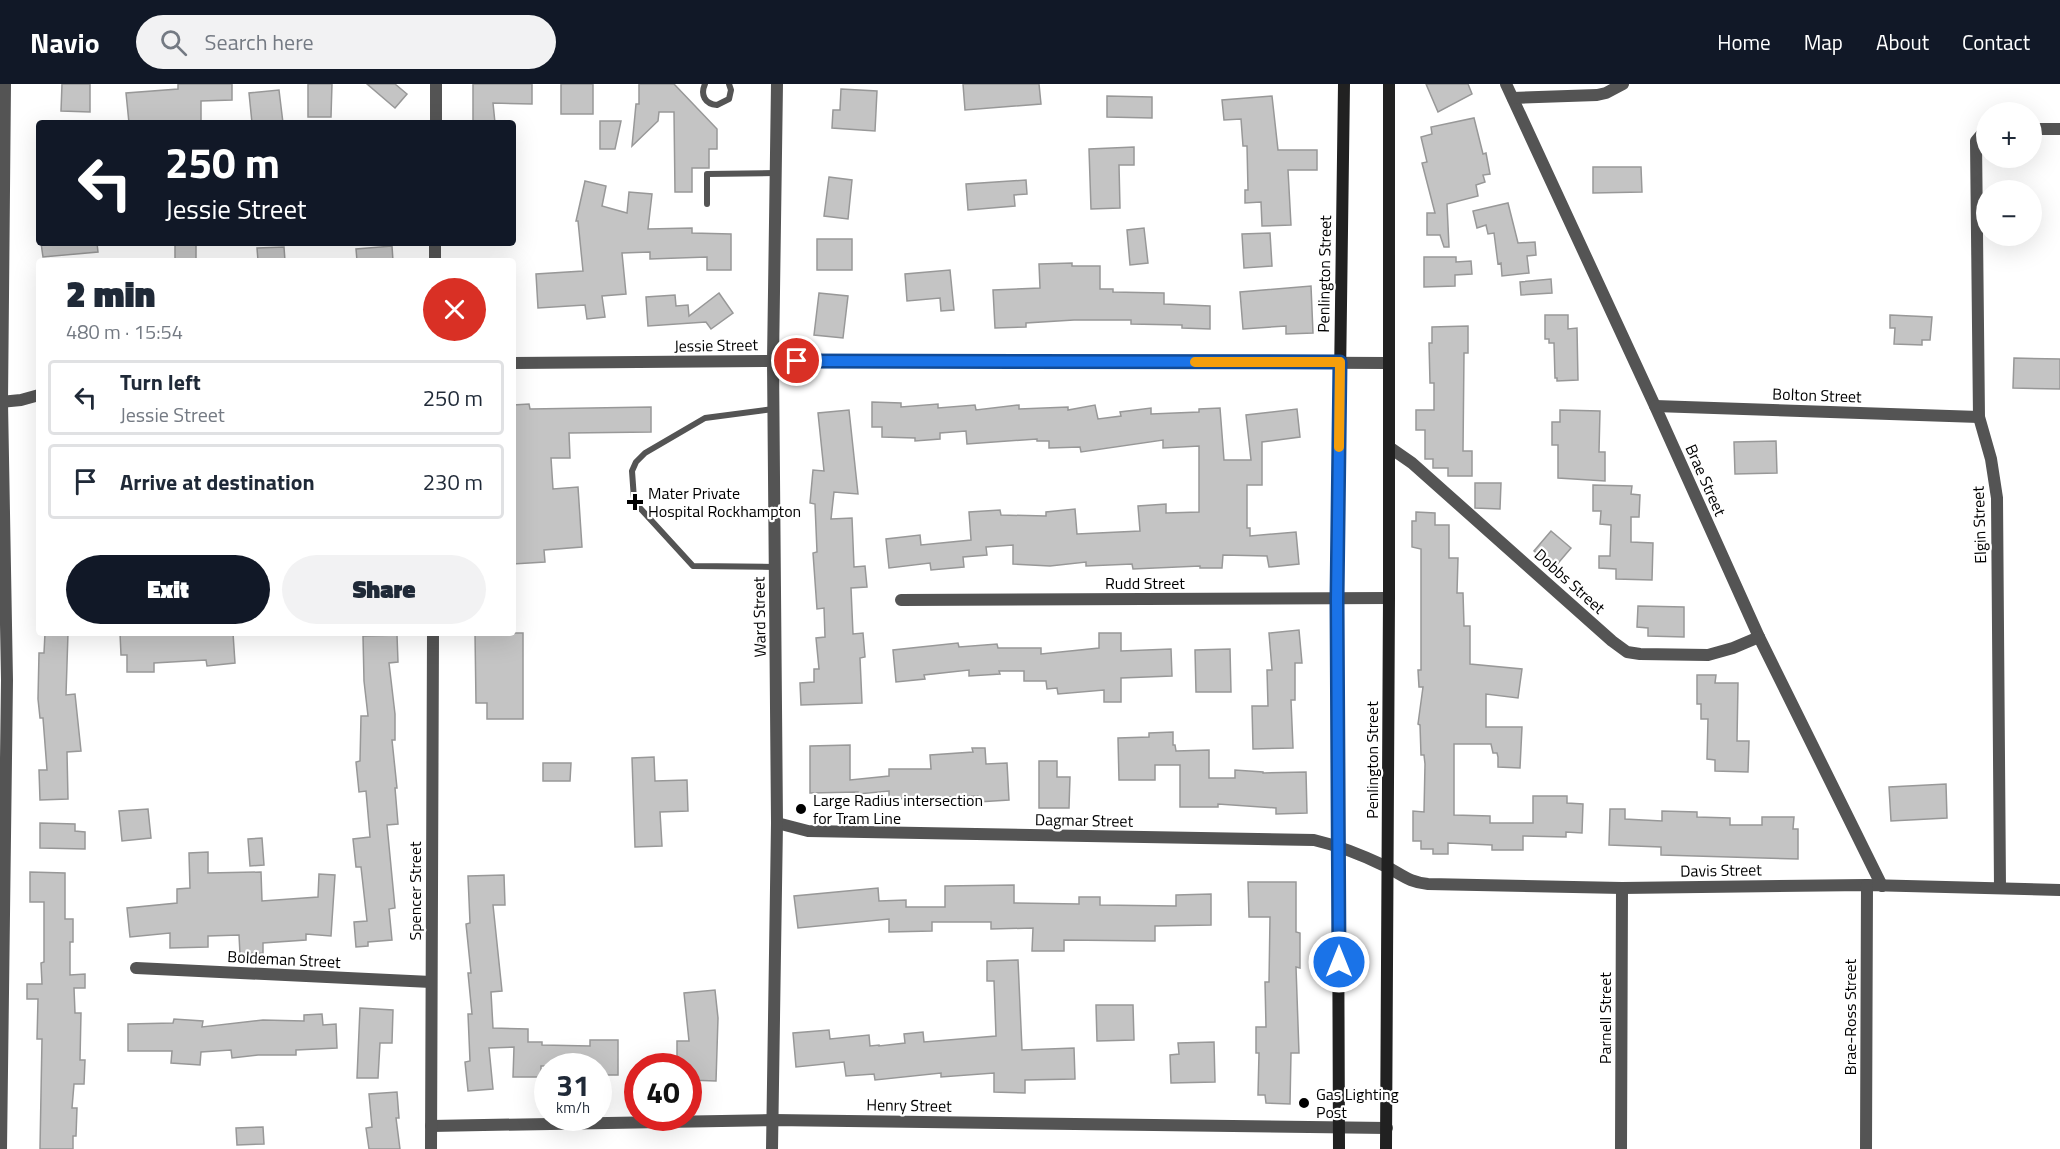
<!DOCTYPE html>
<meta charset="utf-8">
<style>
body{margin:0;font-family:"Titillium Web",sans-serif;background:#f2f2f3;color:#1f2937;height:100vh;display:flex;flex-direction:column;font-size:22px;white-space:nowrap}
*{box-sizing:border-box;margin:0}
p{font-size:20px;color:#747a83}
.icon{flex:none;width:33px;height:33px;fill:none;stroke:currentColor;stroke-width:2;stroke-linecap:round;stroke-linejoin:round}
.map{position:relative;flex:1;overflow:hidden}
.sheet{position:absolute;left:36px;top:174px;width:480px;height:378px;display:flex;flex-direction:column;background:#fff;border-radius:6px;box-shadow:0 6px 24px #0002}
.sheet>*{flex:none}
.banner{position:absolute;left:36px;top:36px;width:480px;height:126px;border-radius:6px;box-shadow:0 6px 24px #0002;background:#111827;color:#fff;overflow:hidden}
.controls{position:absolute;left:1976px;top:18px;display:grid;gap:12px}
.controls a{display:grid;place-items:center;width:66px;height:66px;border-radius:50%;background:#fff;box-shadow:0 6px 24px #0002;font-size:30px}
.speed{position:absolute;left:534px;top:969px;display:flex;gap:12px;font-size:30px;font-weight:700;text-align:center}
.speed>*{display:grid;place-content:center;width:78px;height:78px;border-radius:50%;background:#fff;box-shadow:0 6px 24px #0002;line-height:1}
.speed small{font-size:15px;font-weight:400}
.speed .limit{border:9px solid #d22;background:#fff;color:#111}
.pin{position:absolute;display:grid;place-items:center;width:51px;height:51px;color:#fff;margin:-26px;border:3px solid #fff;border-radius:50%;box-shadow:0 2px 6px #0007}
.me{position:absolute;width:66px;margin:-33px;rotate:0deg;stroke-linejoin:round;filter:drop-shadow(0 0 4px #0008)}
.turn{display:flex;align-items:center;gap:21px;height:126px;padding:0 30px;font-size:27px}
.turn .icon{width:78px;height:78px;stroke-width:2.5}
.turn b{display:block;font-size:42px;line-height:51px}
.round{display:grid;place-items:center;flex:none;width:63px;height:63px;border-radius:32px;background:#f2f2f3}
.overview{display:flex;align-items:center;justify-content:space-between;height:102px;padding:0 30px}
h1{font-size:36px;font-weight:800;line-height:45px}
.button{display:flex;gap:12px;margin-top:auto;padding:12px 30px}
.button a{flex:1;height:69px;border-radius:36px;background:#111827;color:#fff;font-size:24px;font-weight:800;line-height:69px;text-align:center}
.button a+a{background:#f2f2f3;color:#1f2937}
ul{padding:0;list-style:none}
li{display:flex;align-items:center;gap:18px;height:75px;margin:0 12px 9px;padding:0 18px;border:3px solid #e0e1e3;border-radius:6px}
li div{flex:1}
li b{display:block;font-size:22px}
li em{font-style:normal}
header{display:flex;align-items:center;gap:36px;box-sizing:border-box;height:84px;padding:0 30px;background:#111827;color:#fff}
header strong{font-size:28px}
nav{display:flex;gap:33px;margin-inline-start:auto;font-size:21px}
.search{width:420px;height:54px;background:#f2f2f3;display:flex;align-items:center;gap:15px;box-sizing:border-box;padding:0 21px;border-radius:33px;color:#747a83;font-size:22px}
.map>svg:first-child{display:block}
</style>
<header>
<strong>Navio</strong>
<div class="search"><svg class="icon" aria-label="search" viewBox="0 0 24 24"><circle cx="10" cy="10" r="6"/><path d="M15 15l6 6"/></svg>Search here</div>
<nav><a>Home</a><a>Map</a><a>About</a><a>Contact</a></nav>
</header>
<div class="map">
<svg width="2060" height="1065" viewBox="0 0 2060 1065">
<rect width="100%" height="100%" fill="#fff"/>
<g fill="#c4c4c4" stroke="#989898" stroke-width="1.5">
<polygon points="62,0 90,0 90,28 61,27"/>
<polygon points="178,0 232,0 232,16 201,17 201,37 129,39 126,9 178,5"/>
<polygon points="308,0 332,0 331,33 308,33"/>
<polygon points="367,0 395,0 407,10 395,24"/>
<polygon points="473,0 532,0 532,20 493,19 495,39 473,39"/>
<rect x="561" y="0" width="32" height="30"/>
<polygon points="639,0 674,0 717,45 717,65 709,65 709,84 692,84 692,108 675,108 674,28 659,28 658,37 632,62 636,20 639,20"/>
<polygon points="963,0 1039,0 1041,20 965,26"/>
<polygon points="1426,0 1468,0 1472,10 1438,28"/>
<polygon points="841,5 877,7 875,47 832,44 833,26 840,26"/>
<polygon points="279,6 283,39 252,39 249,9"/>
<polygon points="1107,12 1152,13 1152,34 1107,33"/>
<polygon points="1272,12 1278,66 1317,66 1317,86 1288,86 1291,141 1262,142 1261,118 1245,119 1245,106 1248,106 1247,62 1243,62 1241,35 1224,36 1222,16"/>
<polygon points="1474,34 1483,70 1486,69 1490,90 1483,91 1485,98 1476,101 1478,112 1447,120 1449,163 1444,163 1440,151 1427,151 1427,129 1435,129 1422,79 1427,78 1421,53 1432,50 1431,43"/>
<polygon points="600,37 621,37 615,65 600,65"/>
<polygon points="1134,63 1134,81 1119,81 1120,124 1091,125 1089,65"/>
<polygon points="1593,83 1641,83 1642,108 1593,109"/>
<polygon points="829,93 852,96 848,135 824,132"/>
<polygon points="1026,96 1027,110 1014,111 1015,122 968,126 966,100"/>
<polygon points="585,97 606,102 602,122 627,129 629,108 652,110 648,145 692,144 692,149 731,150 731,186 707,186 707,173 650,175 650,168 622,169 626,210 602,212 605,233 587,235 585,221 538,224 536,190 583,187 578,137 576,137"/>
<polygon points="1508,119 1518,159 1535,158 1536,171 1527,172 1529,189 1502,192 1501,179 1498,180 1494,149 1488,150 1486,141 1477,144 1473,127"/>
<polygon points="1144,144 1148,179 1130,181 1127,146"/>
<polygon points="1270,149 1272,182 1244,184 1242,150"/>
<rect x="817" y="155" width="35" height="31"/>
<polygon points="41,159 97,159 98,168 43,173"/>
<rect x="175" y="159" width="21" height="18"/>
<polygon points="392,162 393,177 357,177 356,165"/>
<polygon points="284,163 285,177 258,177 257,164"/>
<polygon points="1424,173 1456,173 1456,178 1471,177 1472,190 1455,191 1455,202 1424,203"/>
<polygon points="1072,179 1072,182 1100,182 1100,205 1113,205 1113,208 1164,209 1164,220 1210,222 1210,245 1182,244 1182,241 1131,240 1131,236 1074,236 1026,239 1026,243 995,244 993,206 1040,204 1039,180"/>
<polygon points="950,186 954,226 941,227 940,214 907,217 905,190"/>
<polygon points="1551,195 1552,209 1521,211 1520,198"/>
<polygon points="1311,202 1313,249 1286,250 1286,242 1243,245 1240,208"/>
<polygon points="719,209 733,229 711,245 706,238 648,242 646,213 675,211 676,222 688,221 689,232"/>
<polygon points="819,209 848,212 843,254 814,251"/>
<polygon points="1545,231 1568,231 1568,245 1577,244 1578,296 1557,297 1557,294 1555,294 1554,259 1549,259 1549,255 1545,255"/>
<polygon points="1890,231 1932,233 1930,256 1922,256 1922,261 1894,260 1895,244 1890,244"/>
<polygon points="1468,242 1468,269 1464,269 1463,367 1472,367 1472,392 1448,392 1448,384 1433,384 1433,375 1425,375 1425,346 1416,346 1416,326 1434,326 1434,299 1430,299 1429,259 1432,259 1432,243"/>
<polygon points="2014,274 2060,275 2060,305 2013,304"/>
<polygon points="872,318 901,319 901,323 938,320 938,324 975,321 976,326 1019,321 1019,325 1068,323 1068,326 1095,321 1098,335 1121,332 1120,328 1151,324 1151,330 1199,328 1199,325 1220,324 1224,376 1251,376 1246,331 1297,325 1300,353 1262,358 1262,401 1247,401 1247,444 1250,444 1250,452 1296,448 1299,480 1269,483 1267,472 1223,471 1222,484 1200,484 1200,482 1133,485 1132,480 1086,482 1086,478 1050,482 1013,480 1013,461 986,463 987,471 963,473 964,483 931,486 930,479 889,484 886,455 920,451 921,461 971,456 969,428 1000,426 1001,431 1046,432 1046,428 1075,425 1077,450 1140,447 1138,422 1166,420 1166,429 1199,428 1199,362 1163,364 1163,356 1081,368 1080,363 1049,364 1049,357 1037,357 1037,355 967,360 966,347 940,349 940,355 915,357 915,354 882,353 882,343 872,343"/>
<polygon points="529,320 530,325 651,323 651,348 569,349 570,374 551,374 553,405 578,403 582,463 544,466 545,478 513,480 513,321"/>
<polygon points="849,326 858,410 834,408 831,435 852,434 854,483 865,482 867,503 851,504 853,550 863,549 865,573 860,574 862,619 801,621 800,599 814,598 814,585 819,585 816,554 825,553 824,524 817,525 813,469 817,468 815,420 810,419 813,386 824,387 818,329"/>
<polygon points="1560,326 1600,327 1599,368 1605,368 1605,397 1558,394 1558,361 1552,361 1552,338 1560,338"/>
<polygon points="1776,357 1777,389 1735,390 1734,358"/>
<polygon points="1475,399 1501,399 1500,425 1475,424"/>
<polygon points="1593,401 1632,402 1631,410 1640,411 1639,433 1631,433 1631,458 1653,459 1652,496 1616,495 1616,485 1599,484 1599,472 1610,472 1611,441 1600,440 1601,427 1593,427"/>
<polygon points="1416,428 1435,429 1435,441 1449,441 1449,474 1458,474 1457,509 1463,509 1464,542 1470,542 1470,580 1522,585 1518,614 1486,610 1486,643 1522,643 1520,684 1498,683 1498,673 1497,669 1493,669 1491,660 1454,660 1454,731 1490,732 1490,739 1533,739 1533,712 1567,712 1567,719 1583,720 1582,749 1566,748 1566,753 1523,752 1523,766 1492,766 1492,761 1448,759 1448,770 1433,770 1433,765 1421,765 1421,757 1413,757 1413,727 1424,728 1425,680 1424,671 1421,671 1420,641 1418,640 1423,603 1419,603 1418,586 1421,586 1421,465 1412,463 1412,437 1416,437"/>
<polygon points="1551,447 1571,464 1554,484 1534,467"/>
<polygon points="1638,522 1684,523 1684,553 1648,552 1648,544 1637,543"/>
<polygon points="1299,546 1302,579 1295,579 1295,616 1291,616 1293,664 1253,665 1252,622 1268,622 1267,586 1272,586 1269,549"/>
<polygon points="45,549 68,549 66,611 75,610 81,667 67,668 68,715 40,716 39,686 47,686 43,634 40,634 38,615 39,569 44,569"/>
<polygon points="120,549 233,549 235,579 207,582 206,576 154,579 154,588 127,588 127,571 121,571"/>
<polygon points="475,549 523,549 523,635 487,635 487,619 476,619"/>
<polygon points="1099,549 1121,549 1121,567 1171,565 1172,592 1121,594 1121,618 1104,618 1104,606 1058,610 1057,604 1047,605 1046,597 1024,597 1024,587 999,587 1000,590 969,592 969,586 924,591 925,595 896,598 893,566 958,559 959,563 997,560 998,564 1041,564 1041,570 1099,564"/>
<polygon points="397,551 398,578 389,579 395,630 395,656 392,656 397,704 395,704 398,740 387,741 395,824 389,825 392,856 368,858 368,862 356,863 354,838 367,837 361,783 356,783 353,755 370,753 366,707 359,708 356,678 360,677 361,632 368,632 364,597 363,552"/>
<polygon points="1230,565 1231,608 1196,608 1195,566"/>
<polygon points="1697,591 1716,591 1715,599 1738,599 1737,657 1749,657 1748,688 1715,687 1715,676 1707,675 1708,635 1701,635 1701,620 1697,620"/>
<polygon points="1173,648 1173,661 1175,661 1176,667 1209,666 1209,694 1235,694 1235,686 1263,688 1263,689 1306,688 1307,729 1276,730 1276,724 1218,720 1218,723 1180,723 1180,681 1155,681 1155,696 1119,696 1118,654 1149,653 1149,649"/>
<polygon points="850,661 850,696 889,692 889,685 931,685 930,671 973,668 972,664 985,664 986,680 1007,679 1009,716 978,718 978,712 889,715 889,707 858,710 858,708 810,709 810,662"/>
<polygon points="654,673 655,697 687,696 688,727 660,728 662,762 635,763 632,674"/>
<polygon points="1039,677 1057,677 1057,693 1070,693 1069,724 1039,724"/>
<polygon points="543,679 571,679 570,697 543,697"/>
<polygon points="1946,700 1947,734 1891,737 1889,703"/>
<polygon points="148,725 151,754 122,757 119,727"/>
<polygon points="1610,725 1625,725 1625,735 1662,737 1662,727 1697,728 1697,733 1730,734 1730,741 1762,741 1762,733 1794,733 1793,745 1798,745 1798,775 1661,771 1661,763 1609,761"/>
<polygon points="40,739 75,740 75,747 85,748 85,765 40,764"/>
<polygon points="262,754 264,781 250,782 248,755"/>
<polygon points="208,768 208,789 261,788 262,817 318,813 319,790 335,791 331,852 306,850 306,856 263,859 263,869 240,870 239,851 208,852 208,863 170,864 170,849 130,853 127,824 177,819 177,805 190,804 189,769"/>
<polygon points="30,788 65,789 65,835 73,835 73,858 70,858 70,891 85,890 85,904 74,904 75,929 81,929 80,976 85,976 84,1000 74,1000 72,1024 77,1024 76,1052 73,1052 73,1065 40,1065 42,955 37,955 38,915 27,915 27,900 42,900 41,879 44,878 44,818 30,818"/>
<polygon points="504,791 505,821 493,821 502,907 491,908 493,944 528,945 528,958 542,958 542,961 590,962 590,956 618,956 618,991 598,991 598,982 541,982 541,993 513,993 514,963 489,964 493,1005 468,1007 465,978 470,977 468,930 472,930 468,889 471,889 466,840 470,839 468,792"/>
<polygon points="1248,798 1296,798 1296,848 1300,849 1300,884 1296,883 1299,969 1291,969 1290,1020 1266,1019 1265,1011 1258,1011 1259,969 1256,969 1256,943 1266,943 1265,898 1269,898 1270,833 1249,833"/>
<polygon points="1014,801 1014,819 1079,820 1079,813 1100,813 1100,821 1176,822 1176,811 1211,810 1211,841 1155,842 1155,857 1064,856 1064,867 1032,867 1033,844 991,845 991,838 932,838 932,847 889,848 889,835 798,844 794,812 878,804 879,817 906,816 906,823 945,823 945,802"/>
<polygon points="1018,876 1022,966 1074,964 1075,995 1025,996 1025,1009 994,1008 994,989 941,993 941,989 875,996 874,990 846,992 844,978 796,983 793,949 829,946 830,955 869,951 870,962 879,961 879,962 905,959 904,950 923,948 924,958 996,952 994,897 987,897 987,877"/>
<polygon points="715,906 718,934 716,997 688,996 688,982 677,982 677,957 689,957 684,909"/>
<polygon points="1096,921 1133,921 1134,956 1097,957"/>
<polygon points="360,924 393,926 392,959 380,959 378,994 357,994"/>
<polygon points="322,930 323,941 336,940 337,964 296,966 296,971 258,971 232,974 231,966 201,968 200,981 171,979 172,967 128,967 128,940 173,939 174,935 203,937 202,943 263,936 304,937 304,931"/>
<polygon points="1214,958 1215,998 1171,999 1170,971 1179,970 1178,959"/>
<polygon points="397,1008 399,1034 396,1034 400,1065 369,1065 366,1044 372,1043 369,1010"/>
<polygon points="263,1043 264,1060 237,1061 236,1044"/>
</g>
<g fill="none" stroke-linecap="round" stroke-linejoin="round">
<g stroke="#545454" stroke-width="6">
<path d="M705,0C700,11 705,20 717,21L729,15L731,6L729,0"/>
<polyline points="707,120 707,90 775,89"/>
<polyline points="773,325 705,334 645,369 636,378 632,387 634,415 639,423 693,482 775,483"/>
</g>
<g stroke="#545454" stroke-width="12">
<polyline points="1506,0 1655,322 1759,553 1882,802"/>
<polyline points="1513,14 1597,11 1606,9 1623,0"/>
<polyline points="436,39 436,0"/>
<polyline points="1986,45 1976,57 1979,333 1991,375 1997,414 2000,804"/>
<polyline points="2031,45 2060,45"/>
<polyline points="435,177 435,159"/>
<polyline points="513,279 773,277 1388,279"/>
<polyline points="0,318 21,316 39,311"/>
<polyline points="1655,322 1979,333"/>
<polyline points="1389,363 1412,379 1612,557 1627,568 1640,570 1708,571 1733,564 1759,553"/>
<polyline points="901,516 1389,514"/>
<path d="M777,739L808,747L1314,756C1340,762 1362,771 1385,782C1403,791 1408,798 1428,800L1622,804L1867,801L2060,806"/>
<polyline points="136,884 431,898"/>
<polyline points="431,1042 773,1036 1387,1044"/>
<polyline points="1,1065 7,596 2,318 5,0"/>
<polyline points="431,1065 433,549"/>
<polyline points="772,1065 777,739 773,277 777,0"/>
<polyline points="1621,1065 1622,804"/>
<polyline points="1866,1065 1867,801"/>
</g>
<g stroke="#212121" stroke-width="12">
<polyline points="1339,1065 1337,515 1344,0"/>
<polyline points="1386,1065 1389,514 1389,0"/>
</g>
</g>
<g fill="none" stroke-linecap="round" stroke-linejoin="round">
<defs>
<polyline id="route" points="797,277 1340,278 1337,515 1339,878"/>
</defs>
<use href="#route" stroke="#114b97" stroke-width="15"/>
<use href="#route" stroke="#1a73e8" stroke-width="10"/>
<polyline stroke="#f59e0b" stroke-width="10" points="1195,278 1340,278 1339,363"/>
</g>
<g fill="#000" stroke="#fff" stroke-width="2">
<path d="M632 409h6v6h6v6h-6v6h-6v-6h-6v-6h6z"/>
<circle cx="801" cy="725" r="6"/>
<circle cx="1304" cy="1019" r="6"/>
</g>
<g text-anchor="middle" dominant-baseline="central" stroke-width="4.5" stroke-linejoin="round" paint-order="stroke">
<g font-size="16" fill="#000" stroke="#fff">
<text transform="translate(1324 190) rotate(-89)">Penlington Street</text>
<text transform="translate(716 261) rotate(-1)">Jessie Street</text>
<text transform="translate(1817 311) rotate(2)">Bolton Street</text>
<text transform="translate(1706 396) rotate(66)">Brae Street</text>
<text transform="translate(1979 441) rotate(-92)">Elgin Street</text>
<text transform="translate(1570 497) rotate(42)">Dobbs Street</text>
<text x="1145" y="499">Rudd Street</text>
<text transform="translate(759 533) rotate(-91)">Ward Street</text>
<text transform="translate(1372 676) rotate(-90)">Penlington Street</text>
<text transform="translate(1084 736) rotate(1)">Dagmar Street</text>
<text transform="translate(1721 786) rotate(-1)">Davis Street</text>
<text transform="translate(415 807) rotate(-90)">Spencer Street</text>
<text transform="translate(284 875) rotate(3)">Boldeman Street</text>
<text transform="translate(1850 933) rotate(-90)">Brae-Ross Street</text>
<text transform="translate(1605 934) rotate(-90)">Parnell Street</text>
<text transform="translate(909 1021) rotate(1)">Henry Street</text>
</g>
<g font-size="16" fill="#000" stroke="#fff" text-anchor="start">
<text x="648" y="409">Mater Private<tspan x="648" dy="18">Hospital Rockhampton</tspan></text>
<text x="813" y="716">Large Radius intersection<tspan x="813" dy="18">for Tram Line</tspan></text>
<text x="1316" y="1010">Gas Lighting<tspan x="1316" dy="18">Post</tspan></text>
</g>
</g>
</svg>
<div class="controls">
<a>+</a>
<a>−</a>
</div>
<div class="speed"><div>31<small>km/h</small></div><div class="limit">40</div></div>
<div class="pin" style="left:797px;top:277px;background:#d93025"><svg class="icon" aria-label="arrive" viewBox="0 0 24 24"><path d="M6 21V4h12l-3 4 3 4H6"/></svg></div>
<svg class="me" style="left:1339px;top:878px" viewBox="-20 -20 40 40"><circle r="17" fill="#1a73e8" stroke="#fff" stroke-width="3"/><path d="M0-11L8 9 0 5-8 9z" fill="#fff"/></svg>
<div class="banner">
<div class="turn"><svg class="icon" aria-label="left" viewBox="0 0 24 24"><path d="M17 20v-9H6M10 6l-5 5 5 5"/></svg><div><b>250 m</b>Jessie Street</div></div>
</div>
<section class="sheet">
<div class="overview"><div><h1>2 min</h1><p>480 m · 15:54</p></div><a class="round" style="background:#d93025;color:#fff"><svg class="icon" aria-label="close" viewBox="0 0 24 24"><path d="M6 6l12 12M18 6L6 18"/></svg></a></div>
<ul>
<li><svg class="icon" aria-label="left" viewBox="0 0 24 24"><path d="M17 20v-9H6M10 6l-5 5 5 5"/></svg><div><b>Turn left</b><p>Jessie Street</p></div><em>250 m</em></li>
<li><svg class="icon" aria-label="arrive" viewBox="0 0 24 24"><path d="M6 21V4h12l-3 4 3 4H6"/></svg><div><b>Arrive at destination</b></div><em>230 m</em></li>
</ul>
<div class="button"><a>Exit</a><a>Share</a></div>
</section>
</div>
